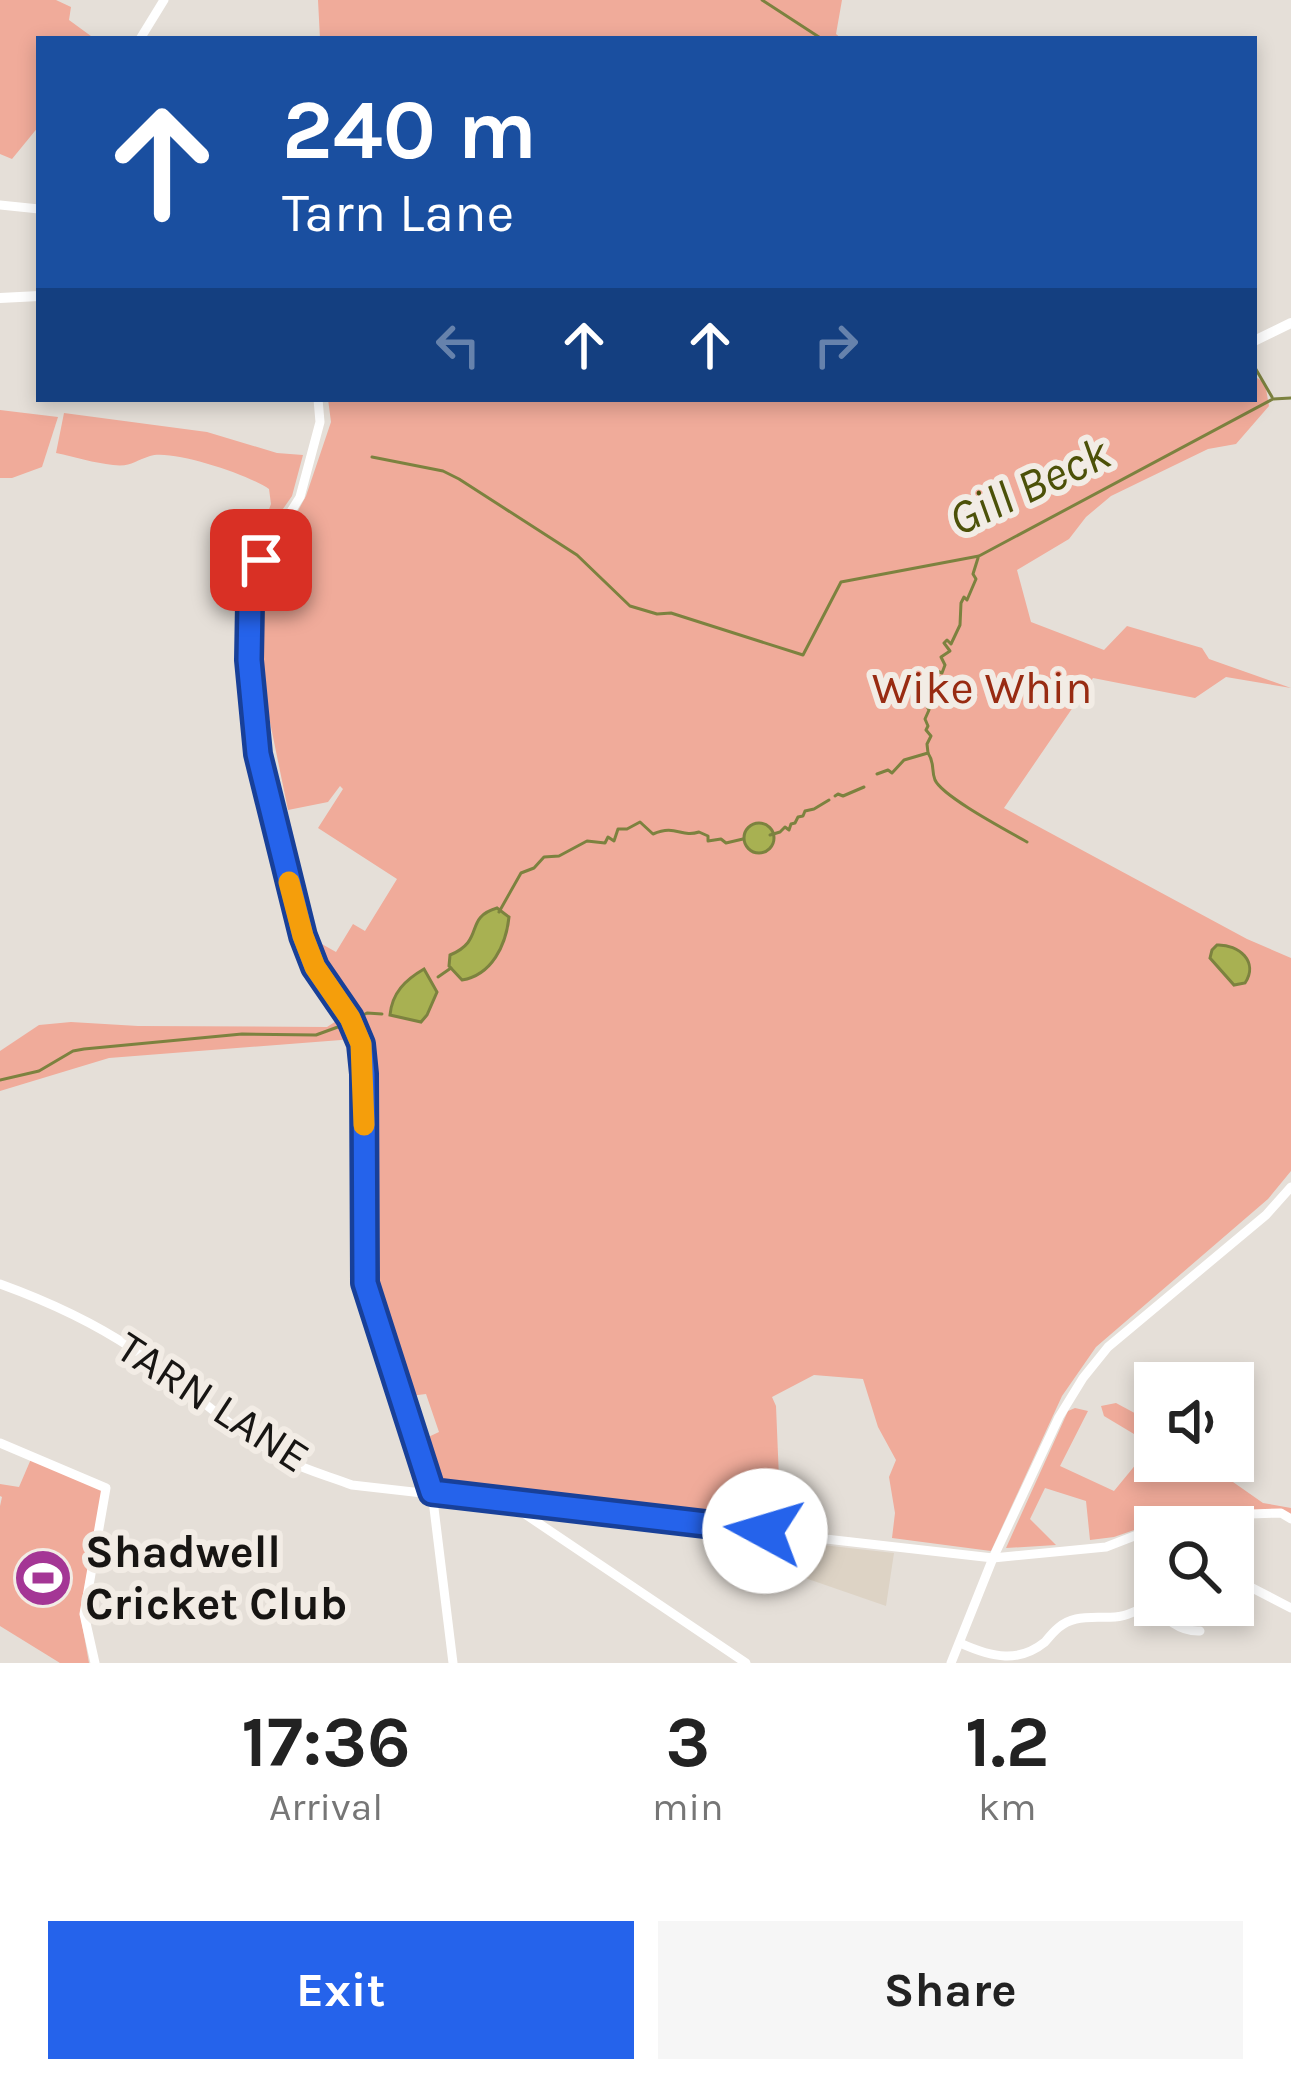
<!DOCTYPE html>
<style>
body{margin:0;font-family:Karla,sans-serif;background:#f6f6f6;color:#222;height:100vh;display:flex;flex-direction:column;font-size:45px;white-space:nowrap}
*{box-sizing:border-box;margin:0}
p{font-size:39px;color:#767676}
.icon{flex:none;width:66px;height:66px;fill:none;stroke:currentColor;stroke-width:2;stroke-linecap:round;stroke-linejoin:round}
.map{position:relative;height:1663px;overflow:hidden}
.drawer{display:flex;flex-direction:column;background:#fff;flex:1}
.drawer>*{flex:none}
.banner{position:absolute;left:36px;top:36px;width:1221px;height:366px;border-radius:0px;box-shadow:0 6px 18px #0003;background:#1a4fa0;color:#fff;overflow:hidden}
.buttons{position:absolute;left:1134px;top:1362px;display:grid;gap:24px}
.buttons a{display:grid;place-items:center;width:120px;height:120px;border-radius:0px;background:#fff;box-shadow:0 6px 18px #0003;font-size:60px}
.pin{position:absolute;display:grid;place-items:center;width:102px;height:102px;color:#fff;margin:-51px;border-radius:24px;box-shadow:0 6px 18px #0006}
.me{position:absolute;width:132px;margin:-66px;rotate:276deg;stroke-linejoin:round;filter:drop-shadow(0 0 9px #0008)}
.turn{display:flex;align-items:center;gap:42px;height:252px;padding:0 48px;font-size:54px}
.turn .icon{width:156px;height:156px;stroke-width:2.5}
.turn b{display:block;font-size:84px;line-height:102px}
.lanes{display:flex;align-items:center;height:114px;padding:0 48px;background:#0003;justify-content:center;gap:60px;direction:ltr}
.lanes .off{opacity:.35}
.eta{display:flex;justify-content:space-evenly;align-items:center;height:204px;text-align:center}
.eta b{font-size:72px;font-weight:700;line-height:84px}
.button{display:flex;gap:24px;margin-top:auto;padding:24px 48px}
.button a{flex:1;height:138px;border-radius:0px;background:#2563eb;color:#fff;font-size:48px;font-weight:700;line-height:138px;text-align:center}
.button a+a{background:#f6f6f6;color:#222}
.map>svg:first-child{display:block}
</style>
<div class="map">
<svg width="1291" height="1663" viewBox="0 0 1291 1663">
<rect width="100%" height="100%" fill="#e5dfd8"/>
<polygon fill="#ddd3c5" points="752,1537 894,1553 886,1606 808,1579"/>
<g fill="#f0ab9a">
<polygon points="0,0 56,0 71,7 69,20 95,39 39,39 39,126 12,159 0,154"/>
<polygon points="318,0 842,0 836,34 842,39 320,39"/>
<polygon points="1254,376 1265,383 1269,406 1236,444 1208,449 1111,496 1086,517 1069,539 1017,570 1031,622 1104,650 1127,626 1202,648 1209,659 1291,688 1226,677 1195,698 1093,678 1004,808 1247,939 1291,958 1291,1171 1268,1199 1096,1347 1062,1396 991,1551 892,1538 895,1513 889,1477 896,1460 878,1427 863,1379 814,1375 772,1397 776,1406 781,1527 452,1490 438,1481 424,1439 439,1432 426,1394 410,1396 370,1269 370,1062 360,1022 321,964 303,910 320,943 336,952 353,924 365,931 397,879 318,828 343,789 340,786 328,802 288,810 263,688 261,602 281,542 306,496 331,422 328,399 1254,399"/>
<polygon points="0,410 58,417 42,467 12,478 0,478"/>
<path d="M64,413L207,432L277,453L303,455L292,496L253,552L271,504L269,489C249,475 172,449 150,456C134,461 132,467 113,465C94,463 75,457 56,453Z"/>
<polygon points="344,1016 354,1039 109,1058 0,1091 0,1051 39,1025 71,1022 138,1026 327,1027"/>
<polygon points="1116,1403 1155,1424 1155,1434 1149,1443 1104,1416 1101,1406"/>
<polygon points="1075,1408 1088,1411 1060,1466 1114,1491 1137,1463 1155,1450 1155,1461 1203,1461 1263,1503 1291,1508 1291,1515 1284,1511 1189,1511 1114,1537 1090,1540 1086,1501 1045,1488 1030,1519 1056,1545 1006,1548 1068,1411"/>
<polygon points="31,1459 102,1490 80,1613 89,1663 60,1663 0,1626 0,1506 2,1497 0,1496 0,1484 19,1487"/>
</g>
<g fill="#a8b152" stroke="#7c823f" stroke-width="3">
<circle cx="759" cy="838" r="15"/>
<path d="M497,908L509,917C506,945 492,975 462,980L449,966L450,955C486,940 463,918 497,908Z"/>
<path d="M1217,945C1239,944 1259,962 1245,983L1234,985L1210,958L1212,950Z"/>
<path d="M424,969L437,992L427,1015L421,1022L390,1015C392,993 405,980 424,969Z"/>
</g>
<g fill="none" stroke-linecap="round" stroke-linejoin="round">
<g stroke="#7c823f" stroke-width="3">
<polyline points="762,0 822,39"/>
<polyline points="1254,366 1272,397"/>
<polyline points="372,457 443,471 459,479 577,555 630,606 657,614 671,613 803,655 841,582 979,556 1273,399 1291,398"/>
<path d="M928,753C935,763 931,770 935,780C943,797 1008,831 1027,842"/>
<polyline points="877,774 888,770 892,773 904,760 928,753 927,744 931,736 926,730 928,726 925,719 929,710 924,701 933,680 934,670 942,673 945,665 941,657 950,651 944,643 947,640 951,644 960,625 961,603 964,597 967,600 976,579 973,574 978,558"/>
<polyline points="835,796 838,794 843,796 864,787"/>
<polyline points="770,835 780,832 785,827 789,830 791,824 795,823 798,817 803,816 805,811 814,809 829,800"/>
<path d="M499,912L521,873L534,868L544,857L559,856L587,841L605,843L608,837L614,841L618,829H627L640,822L653,834C676,824 681,838 699,832L708,836V841L721,839L726,843L743,839"/>
<polyline points="438,977 451,968"/>
<polyline points="357,1018 367,1013 382,1014"/>
<polyline points="0,1080 39,1071 73,1051 84,1049 242,1034 316,1035 346,1024"/>
</g>
<g stroke="#fff" stroke-width="9">
<polyline points="140,39 164,0"/>
<polyline points="0,205 39,209"/>
<polyline points="318,399 320,422 300,497 261,560 250,604 249,660 258,754 303,936 315,966 350,1018 361,1044 364,1074 365,1283 432,1492 453,1663"/>
<path d="M0,1284C47,1301 91,1321 133,1349C184,1383 228,1428 283,1458C304,1470 329,1476 352,1485L993,1558L1106,1547L1155,1528"/>
<polyline points="0,1443 106,1488 84,1614 95,1663"/>
<polyline points="510,1504 746,1663"/>
<polyline points="1158,1527 1192,1516 1281,1513 1291,1519"/>
<polyline points="1138,1534 1155,1542"/>
<polyline points="1233,1578 1291,1608"/>
<path d="M960,1643C993,1658 1019,1663 1045,1642C1054,1631 1062,1622 1076,1619C1089,1616 1102,1618 1115,1617C1128,1616 1140,1609 1151,1603C1165,1618 1179,1632 1200,1631"/>
<polyline points="951,1663 993,1558 1059,1417 1083,1378 1108,1347 1266,1215 1291,1187"/>
</g>
<g stroke="#fff" stroke-width="10">
<polyline points="0,298 39,296"/>
<polyline points="1254,341 1291,323"/>
</g>
</g>
<g fill="none" stroke-linecap="round" stroke-linejoin="round">
<defs>
<polyline id="route" points="261,560 250,604 249,660 258,754 303,936 315,967 350,1018 361,1044 364,1074 365,1283 432,1492 765,1531"/>
</defs>
<use href="#route" stroke="#184099" stroke-width="30"/>
<use href="#route" stroke="#2563eb" stroke-width="21"/>
<polyline stroke="#f59e0b" stroke-width="21" points="289,882 303,936 315,967 350,1018 361,1044 364,1125"/>
</g>
<defs>
<symbol id="stadium-disc" viewBox="-11 -11 22 22"><circle r="9.5" fill="#a43695" stroke="#f2ece5"/><path d="M0-5a6.5 5 0 1 0 0 10a6.5 5 0 1 0 0-10ZM-3.5-1.8h7v3.6h-7Z" fill="#fff"/></symbol>
</defs>
<g fill-rule="evenodd">
<use href="#stadium-disc" x="10" y="1545" width="66" height="66"/>
</g>
<g text-anchor="middle" dominant-baseline="central" stroke-width="12" stroke-linejoin="round" paint-order="stroke">
<g font-size="45" fill="#982b12" stroke="#f2ece5">
<text x="982" y="688">Wike Whin</text>
</g>
<g font-size="45" fill="#171513" stroke="#f2ece5">
<text transform="translate(213 1402) rotate(33)">TARN LANE</text>
</g>
<g font-size="45" font-weight="bold" fill="#171513" stroke="#f2ece5" text-anchor="start">
<text x="85" y="1552">Shadwell<tspan x="85" dy="52">Cricket Club</tspan></text>
</g>
<g font-size="48" font-style="italic" fill="#4c5108" stroke="#f2ece5">
<text transform="translate(1029 486) rotate(-25)">Gill Beck</text>
</g>
</g>
</svg>
<div class="buttons">
<a><svg class="icon" aria-label="sound" viewBox="0 0 24 24"><path d="M4 9h4l5-4v14l-5-4H4zM17 9q2 3 0 6"/></svg></a>
<a><svg class="icon" aria-label="search" viewBox="0 0 24 24"><circle cx="10" cy="10" r="6"/><path d="M15 15l6 6"/></svg></a>
</div>
<div class="pin" style="left:261px;top:560px;background:#d93025"><svg class="icon" aria-label="arrive" viewBox="0 0 24 24"><path d="M6 21V4h12l-3 4 3 4H6"/></svg></div>
<svg class="me" style="left:765px;top:1531px" viewBox="-20 -20 40 40"><circle r="19" fill="#fff"/><path d="M0-13L10 11 0 6-10 11z" fill="#2563eb"/></svg>
<div class="banner">
<div class="turn"><svg class="icon" aria-label="ahead" viewBox="0 0 24 24"><path d="M12 20V5M6 11l6-6 6 6"/></svg><div><b>240 m</b>Tarn Lane</div></div>
<div class="lanes"><svg class="icon off" aria-label="left" viewBox="0 0 24 24"><path d="M17 20v-9H6M10 6l-5 5 5 5"/></svg><svg class="icon" aria-label="ahead" viewBox="0 0 24 24"><path d="M12 20V5M6 11l6-6 6 6"/></svg><svg class="icon" aria-label="ahead" viewBox="0 0 24 24"><path d="M12 20V5M6 11l6-6 6 6"/></svg><svg class="icon off" aria-label="right" viewBox="0 0 24 24"><path d="M7 20v-9h11M14 6l5 5-5 5"/></svg></div>
</div>
</div>
<section class="drawer">
<div class="eta">
<div><b>17:36</b><p>Arrival</p></div>
<div><b>3</b><p>min</p></div>
<div><b>1.2</b><p>km</p></div>
</div>
<div class="button"><a>Exit</a><a>Share</a></div>
</section>
